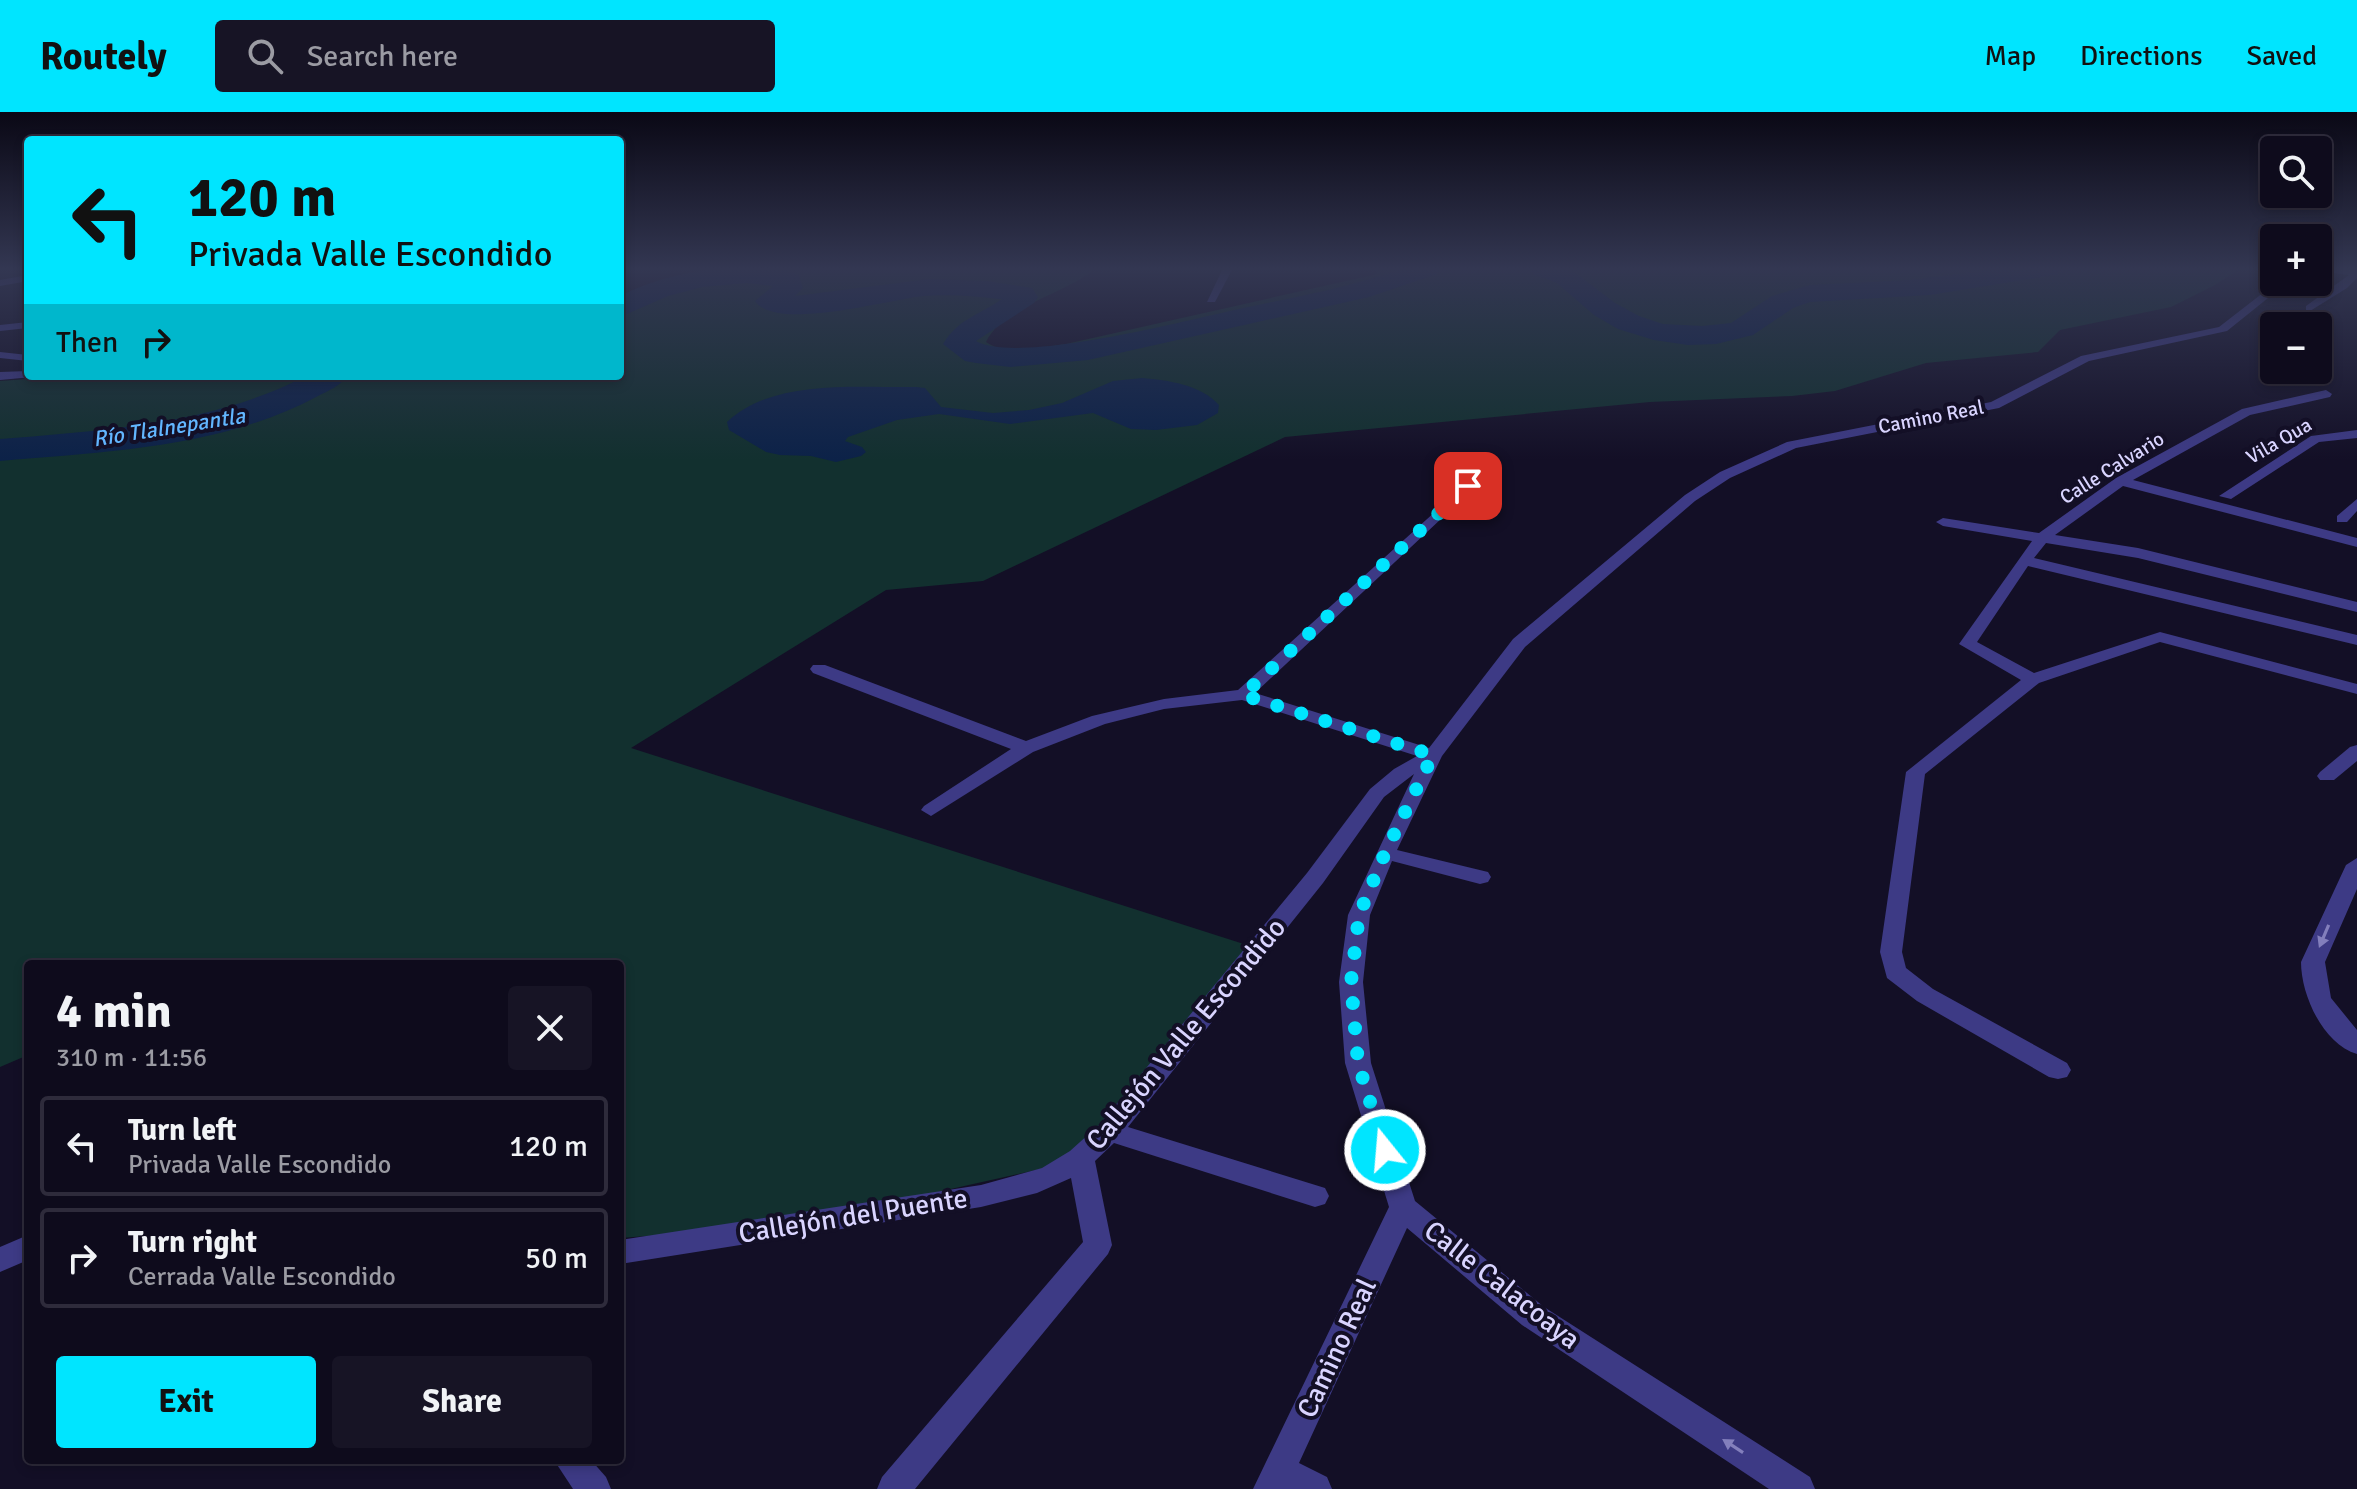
<!DOCTYPE html>
<meta charset="utf-8">
<style>
body{margin:0;font-family:Signika,sans-serif;background:#171425;color:#f1f3f6;height:100vh;display:flex;flex-direction:column;font-size:30px;white-space:nowrap}
*{box-sizing:border-box;margin:0}
p{font-size:26px;color:#9b9ba3}
.icon{flex:none;width:44px;height:44px;fill:none;stroke:currentColor;stroke-width:2;stroke-linecap:round;stroke-linejoin:round}
.map{position:relative;flex:1;overflow:hidden}
.details{position:absolute;left:24px;top:848px;width:600px;height:504px;display:flex;flex-direction:column;background:#0e0b1c;border-radius:8px;box-shadow:0 4px 12px #0003,0 0 0 2px #2e2b3b}
.details>*{flex:none}
.top-card{position:absolute;left:24px;top:24px;width:600px;height:244px;border-radius:8px;box-shadow:0 4px 12px #0003,0 0 0 2px #2e2b3b;background:#00e5ff;color:#111;overflow:hidden}
.tools{position:absolute;left:2260px;top:24px;display:grid;gap:16px}
.tools a{display:grid;place-items:center;width:72px;height:72px;border-radius:8px;background:#0e0b1c;box-shadow:0 4px 12px #0003,0 0 0 2px #2e2b3b;font-size:40px}
.pin{position:absolute;display:grid;place-items:center;width:68px;height:68px;color:#fff;margin:-34px;border-radius:16px;box-shadow:0 4px 12px #0006}
.me{position:absolute;width:88px;margin:-44px;rotate:343deg;stroke-linejoin:round;filter:drop-shadow(0 0 6px #0008)}
.turn{display:flex;align-items:center;gap:28px;height:168px;padding:0 32px;font-size:36px}
.turn .icon{width:104px;height:104px;stroke-width:2.5}
.turn b{display:block;font-size:56px;line-height:68px}
.then{display:flex;align-items:center;height:76px;padding:0 32px;background:#0003;gap:16px;font-size:30px}
.round{display:grid;place-items:center;flex:none;width:84px;height:84px;border-radius:8px;background:#171425}
.head{display:flex;align-items:center;justify-content:space-between;height:136px;padding:0 32px}
h1{font-size:48px;font-weight:700;line-height:60px}
.button{display:flex;gap:16px;margin-top:auto;padding:16px 32px}
.button a{flex:1;height:92px;border-radius:8px;background:#00e5ff;color:#111;font-size:32px;font-weight:700;line-height:92px;text-align:center}
.button a+a{background:#171425;color:#f1f3f6}
ul{padding:0;list-style:none}
li{display:flex;align-items:center;gap:24px;height:100px;margin:0 16px 12px;padding:0 16px;border:4px solid #2e2b3b;border-radius:8px}
li div{flex:1}
li b{display:block;font-size:30px}
li em{font-style:normal}
header{display:flex;align-items:center;gap:48px;box-sizing:border-box;height:112px;padding:0 40px;background:#00e5ff;color:#111}
header strong{font-size:38px}
nav{display:flex;gap:44px;margin-inline-start:auto;font-size:28px}
.search{width:560px;height:72px;background:#171425;display:flex;align-items:center;gap:20px;box-sizing:border-box;padding:0 28px;border-radius:8px;color:#9b9ba3;font-size:30px}
.map>svg:first-child{display:block}
</style>
<header>
<strong>Routely</strong>
<div class="search"><svg class="icon" aria-label="search" viewBox="0 0 24 24"><circle cx="10" cy="10" r="6"/><path d="M15 15l6 6"/></svg>Search here</div>
<nav><a>Map</a><a>Directions</a><a>Saved</a></nav>
</header>
<div class="map">
<svg width="2357" height="1377" viewBox="0 0 2357 1377">
<rect width="100%" height="100%" fill="#130f26"/>
<path fill="#12302f" d="M729,156H1096C1066,182 1003,194 986,230C1007,245 1041,235 1066,232L1377,162L1374,156H2241L2215,173L2171,195L2060,218L2038,240L1926,251L1835,279L1792,284L1650,290L1285,325L983,469L886,478L631,636L1250,834L1081,1048L785,1114L620,1126V852H28V943L0,955V269L69,264H620V187L662,172Z"/>
<path fill="#0c2248" d="M1142,266C1167,268 1202,273 1219,293L1218,301L1197,313L1156,318L1131,317L1093,301L1010,312L939,302L897,308L848,325L845,329L862,335L866,340L861,344L836,350L811,344L780,343L766,340L729,318L727,310C774,266 856,276 916,275L925,276L941,295L993,301L1029,298L1062,291L1113,269Z"/>
<g fill="none" stroke-linecap="round" stroke-linejoin="round">
<g fill="#0c2248" fill-rule="evenodd">
<path d="M729,156H768L798,162L803,176L795,184L929,167L987,169L1032,176L1038,185L1034,191L976,229C1017,253 1188,208 1239,197C1276,189 1315,182 1352,172C1385,163 1405,154 1440,156L1437,162L1369,185L1088,248L1010,255L976,251L965,249L943,232C959,206 978,204 1002,187H999C974,184 949,182 924,184C890,187 776,220 755,189L773,174L747,171L702,175L668,184L620,205V184C653,167 692,158 729,156Z"/>
<polygon points="1530,156 1569,156 1615,191 1639,204 1663,212 1702,214 1731,211 1772,184 1810,173 1910,168 2008,156 2061,156 2058,162 2048,164 1930,183 1810,190 1793,196 1753,223 1716,232 1688,233 1654,228 1618,217 1594,203 1557,171 1533,162"/>
<path d="M306,264H347C340,274 328,279 318,284C222,336 106,340 0,349V327C105,318 211,313 306,264Z"/>
</g>
<g fill="#3d3a85" fill-rule="evenodd">
<polygon points="1223,156 1233,156 1215,190 1207,190"/>
<polygon points="2318,156 2357,158 2357,166 2347,176 2310,199 2306,198 2306,194 2349,163 2318,159"/>
<polygon points="28,163 28,169 0,174 0,168"/>
<polygon points="2277,170 2288,170 2227,219 2089,249 1999,296 1796,336 1730,366 1695,389 1525,535 1442,644 1397,738 1488,760 1491,765 1488,770 1480,772 1392,749 1370,803 1363,870 1371,951 1415,1089 1544,1195 1810,1365 1815,1377 1769,1377 1522,1213 1407,1116 1299,1351 1327,1365 1332,1377 1253,1377 1389,1095 1345,951 1339,870 1348,803 1414,662 1384,685 1323,771 1128,1015 1325,1076 1329,1084 1325,1092 1315,1095 1114,1031 1095,1049 1112,1133 1108,1142 915,1377 877,1377 882,1365 1083,1130 1071,1066 1037,1081 981,1095 620,1152 620,1128 981,1073 1042,1056 1070,1039 1100,1012 1307,761 1370,677 1394,657 1417,644 1242,588 1164,597 1105,612 1033,640 931,704 921,698 924,694 1011,637 813,561 810,557 813,553 825,553 1026,629 1092,604 1164,587 1238,578 1468,370 1475,374 1473,377 1255,581 1429,636 1513,527 1685,383 1720,360 1787,330 1991,290 2081,244 2219,215"/>
<polygon points="28,210 28,216 0,219 0,213"/>
<polygon points="0,240 28,243 28,249 0,246"/>
<polygon points="28,259 28,264 32,265 0,268 0,260"/>
<polygon points="2326,278 2332,282 2330,285 2250,303 2133,368 2357,426 2357,435 2123,374 2055,423 2138,436 2357,490 2357,500 2138,446 2046,431 2034,446 2357,523 2357,533 2028,454 1977,530 2034,561 2160,520 2357,572 2357,582 2160,530 2039,571 1925,662 1902,840 1906,856 1933,877 2067,951 2071,958 2067,965 2058,967 2049,965 1917,889 1887,866 1880,840 1906,660 2021,568 1959,532 2032,429 1943,414 1936,410 1943,406 2039,421 2116,366 2242,297"/>
<polygon points="2357,318 2357,326 2319,330 2231,387 2219,384 2311,324"/>
<polygon points="2357,387 2357,399 2347,410 2337,410 2337,404"/>
<polygon points="2357,633 2357,649 2334,668 2320,668 2317,664 2320,660 2350,635"/>
<path d="M2357,746V777L2325,850L2331,886L2357,918V942C2323,932 2301,883 2301,850L2346,753Z"/>
<polygon points="28,1123 28,1148 0,1160 0,1135"/>
<polygon points="554,1348 591,1348 606,1365 611,1377 573,1377"/>
</g>
</g>
<defs><path id="oneway-solid" d="M-6-.8H1V-3.2L6.5 0L1 3.2V.8H-6Z" transform="scale(2)"/></defs>
<g fill="#837fbc">
<use href="#oneway-solid" transform="translate(2324 824) rotate(113)"/>
<use href="#oneway-solid" transform="translate(1733 1334) rotate(-147)"/>
</g>
<linearGradient id="sky" x2="0" y2="1"><stop stop-color="#0a0815"/><stop offset="0.45" stop-color="#333752"/><stop offset="1" stop-color="#333752" stop-opacity="0"/></linearGradient>
<rect width="2357" height="348" fill="url(#sky)"/>
<g fill="none" stroke-linecap="round" stroke-linejoin="round">
<polyline stroke="#00e5ff" stroke-width="14" stroke-dasharray="0 25.2" points="1385,1038 1358,951 1351,870 1359,803 1385,741 1433,643 1243,583 1468,374"/>
</g>
<g text-anchor="middle" dominant-baseline="central" stroke-width="8" stroke-linejoin="round" paint-order="stroke">
<g font-size="20" fill="#d9d4ff" stroke="#130f26">
<text transform="translate(1931 305) rotate(-11)">Camino Real</text>
<text transform="translate(2279 329) rotate(-30)">Vila Qua</text>
<text transform="translate(2112 356) rotate(-32)">Calle Calvario</text>
</g>
<g font-size="22" font-style="italic" fill="#62b6ff" stroke="#130f26">
<text transform="translate(169 315) rotate(-9)">Río Tlalnepantla</text>
</g>
<g font-size="28" fill="#d9d4ff" stroke="#130f26">
<text transform="translate(1186 922) rotate(-50)">Callejón Valle Escondido</text>
<text transform="translate(853 1104) rotate(-9)">Callejón del Puente</text>
<text transform="translate(1502 1173) rotate(38)">Calle Calacoaya</text>
<text transform="translate(1337 1236) rotate(-65)">Camino Real</text>
</g>
</g>
</svg>
<div class="tools">
<a><svg class="icon" aria-label="search" viewBox="0 0 24 24"><circle cx="10" cy="10" r="6"/><path d="M15 15l6 6"/></svg></a>
<a>+</a>
<a>−</a>
</div>
<div class="pin" style="left:1468px;top:374px;background:#d93025"><svg class="icon" aria-label="arrive" viewBox="0 0 24 24"><path d="M6 21V4h12l-3 4 3 4H6"/></svg></div>
<svg class="me" style="left:1385px;top:1038px" viewBox="-20 -20 40 40"><circle r="17" fill="#00e5ff" stroke="#fff" stroke-width="3"/><path d="M0-11L8 9 0 5-8 9z" fill="#fff"/></svg>
<div class="top-card">
<div class="turn"><svg class="icon" aria-label="left" viewBox="0 0 24 24"><path d="M17 20v-9H6M10 6l-5 5 5 5"/></svg><div><b>120 m</b>Privada Valle Escondido</div></div>
<div class="then">Then<svg class="icon" aria-label="right" viewBox="0 0 24 24"><path d="M7 20v-9h11M14 6l5 5-5 5"/></svg></div>
</div>
<section class="details">
<div class="head"><div><h1>4 min</h1><p>310 m · 11:56</p></div><a class="round"><svg class="icon" aria-label="close" viewBox="0 0 24 24"><path d="M6 6l12 12M18 6L6 18"/></svg></a></div>
<ul>
<li><svg class="icon" aria-label="left" viewBox="0 0 24 24"><path d="M17 20v-9H6M10 6l-5 5 5 5"/></svg><div><b>Turn left</b><p>Privada Valle Escondido</p></div><em>120 m</em></li>
<li><svg class="icon" aria-label="right" viewBox="0 0 24 24"><path d="M7 20v-9h11M14 6l5 5-5 5"/></svg><div><b>Turn right</b><p>Cerrada Valle Escondido</p></div><em>50 m</em></li>
</ul>
<div class="button"><a>Exit</a><a>Share</a></div>
</section>
</div>
